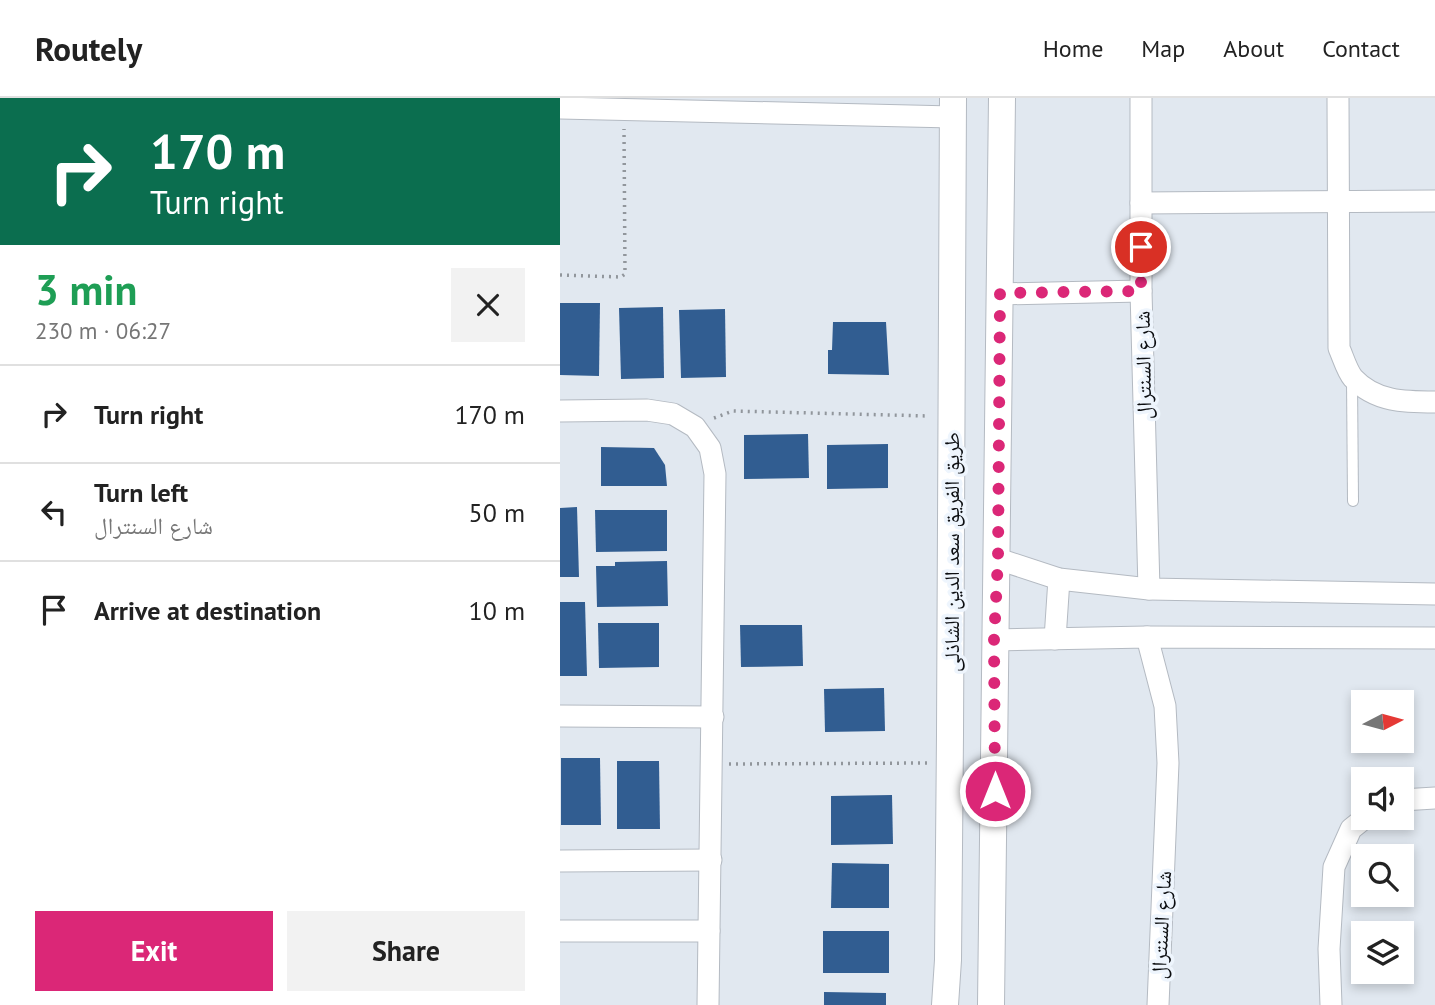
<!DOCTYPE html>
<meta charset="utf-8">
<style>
body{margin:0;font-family:"PT Sans","Noto Naskh Arabic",sans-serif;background:#f2f2f2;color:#222;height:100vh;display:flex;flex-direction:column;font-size:26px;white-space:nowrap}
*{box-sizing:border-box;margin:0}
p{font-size:23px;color:#767676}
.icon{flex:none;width:38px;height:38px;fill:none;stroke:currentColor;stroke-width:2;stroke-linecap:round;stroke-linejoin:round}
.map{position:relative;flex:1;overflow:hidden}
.sheet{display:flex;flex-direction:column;background:#fff;width:560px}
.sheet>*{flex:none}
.banner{background:#0b6e4f;color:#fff;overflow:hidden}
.needle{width:46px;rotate:84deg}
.fabs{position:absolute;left:791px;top:592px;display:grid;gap:14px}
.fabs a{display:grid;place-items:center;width:63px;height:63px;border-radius:0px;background:#fff;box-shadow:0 4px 10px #0003;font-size:35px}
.pin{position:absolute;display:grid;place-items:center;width:60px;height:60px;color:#fff;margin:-30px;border:4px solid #fff;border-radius:50%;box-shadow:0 2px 7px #0007}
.me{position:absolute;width:77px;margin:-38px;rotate:0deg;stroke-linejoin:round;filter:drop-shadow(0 0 5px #0008)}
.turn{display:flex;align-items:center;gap:24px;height:147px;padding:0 35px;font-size:32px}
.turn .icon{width:91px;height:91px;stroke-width:2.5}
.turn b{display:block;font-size:49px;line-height:60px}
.round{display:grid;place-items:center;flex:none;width:74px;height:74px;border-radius:0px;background:#f2f2f2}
.head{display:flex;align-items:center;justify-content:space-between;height:119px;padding:0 35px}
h1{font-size:42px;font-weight:700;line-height:52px;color:#1e9e55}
.action{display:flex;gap:14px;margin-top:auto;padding:14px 35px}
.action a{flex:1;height:80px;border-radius:0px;background:#db2777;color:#fff;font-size:28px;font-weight:700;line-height:80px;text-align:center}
.action a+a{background:#f2f2f2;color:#222}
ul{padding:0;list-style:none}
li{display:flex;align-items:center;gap:21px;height:98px;padding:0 35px;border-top:2px solid #e0e0e0}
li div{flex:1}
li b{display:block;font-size:26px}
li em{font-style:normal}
header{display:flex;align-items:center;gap:42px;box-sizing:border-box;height:98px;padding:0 35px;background:#fff;border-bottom:2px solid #e0e0e0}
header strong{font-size:33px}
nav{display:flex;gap:38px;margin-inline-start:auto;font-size:24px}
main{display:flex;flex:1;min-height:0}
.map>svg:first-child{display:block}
</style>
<header>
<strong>Routely</strong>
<nav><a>Home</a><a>Map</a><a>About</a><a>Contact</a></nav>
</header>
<main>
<section class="sheet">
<div class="banner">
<div class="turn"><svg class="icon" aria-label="right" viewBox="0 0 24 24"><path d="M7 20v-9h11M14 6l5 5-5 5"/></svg><div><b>170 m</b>Turn right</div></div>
</div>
<div class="head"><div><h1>3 min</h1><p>230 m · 06:27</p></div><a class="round"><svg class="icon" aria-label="close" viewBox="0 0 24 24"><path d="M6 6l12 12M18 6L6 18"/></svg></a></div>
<ul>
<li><svg class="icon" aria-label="right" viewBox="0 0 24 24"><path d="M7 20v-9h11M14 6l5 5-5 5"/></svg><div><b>Turn right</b></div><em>170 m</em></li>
<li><svg class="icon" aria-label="left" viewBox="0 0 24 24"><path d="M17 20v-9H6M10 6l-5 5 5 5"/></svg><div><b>Turn left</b><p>شارع السنترال</p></div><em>50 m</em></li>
<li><svg class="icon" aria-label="arrive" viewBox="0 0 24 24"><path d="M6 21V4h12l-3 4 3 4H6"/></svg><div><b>Arrive at destination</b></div><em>10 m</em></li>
</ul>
<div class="action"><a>Exit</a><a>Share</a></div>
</section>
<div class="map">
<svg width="875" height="907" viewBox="0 0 875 907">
<rect width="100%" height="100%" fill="#e1e8f0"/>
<g fill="#315d91">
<polygon points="0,205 40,205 39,278 0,277"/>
<polygon points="103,209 104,280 61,281 59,210"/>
<polygon points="165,211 166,279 121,280 119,212"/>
<polygon points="273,224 326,224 329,277 268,276 268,252 272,252"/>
<polygon points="248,336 249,380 184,381 184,337"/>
<polygon points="328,346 328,390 267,391 267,347"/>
<polygon points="41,349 94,350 105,367 107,388 41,388"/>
<polygon points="17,409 19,479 0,479 0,410"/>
<polygon points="35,412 107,412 107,453 36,454"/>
<polygon points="107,463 108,508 37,509 36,468 55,468 55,464"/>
<polygon points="0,504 25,504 27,578 0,578"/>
<polygon points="38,525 99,525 99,569 39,570"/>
<polygon points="180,527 242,527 243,568 181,569"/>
<polygon points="324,590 325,633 265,634 264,591"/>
<polygon points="1,660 40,660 41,727 1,727"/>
<polygon points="57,663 99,663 100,731 57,731"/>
<polygon points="332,697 333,746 271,747 271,698"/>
<polygon points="272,765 329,766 329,810 271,810"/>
<rect x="263" y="833" width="66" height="42"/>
<polygon points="264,894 326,895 326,907 264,907"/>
</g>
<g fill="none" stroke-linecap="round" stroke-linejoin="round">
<defs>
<polyline id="service" points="792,282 793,403"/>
<g id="minor">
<polyline points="581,0 581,193 589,491"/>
<path d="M778,0L779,250C783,259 787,273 793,280C815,304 845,304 875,304"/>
<polyline points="0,10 393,19"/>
<polyline points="581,105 875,103"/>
<polyline points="440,196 581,193"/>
<polyline points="0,313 87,312 113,316 135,329 150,350 155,376 148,907"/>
<polyline points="438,461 499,481 589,491 875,496"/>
<polyline points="587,539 605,608 608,665 598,907"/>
<polyline points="495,541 499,481"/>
<polyline points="434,542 587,539 875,540"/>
<polyline points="0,618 153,619"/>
<polyline points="842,702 875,700"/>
<polyline points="0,763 151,762"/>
<polyline points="0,833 149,833"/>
<polyline points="771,907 769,851 774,769 791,731 806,719"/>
</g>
<g id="tertiary">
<polyline points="385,907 388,862 390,637 393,0"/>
<polyline points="431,907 442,0"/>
</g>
</defs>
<use href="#service" stroke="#b4bac2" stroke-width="12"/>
<use href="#minor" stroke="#b4bac2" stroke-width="23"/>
<use href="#tertiary" stroke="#b4bac2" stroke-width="28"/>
<g stroke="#91969c" stroke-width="3.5" stroke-dasharray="2 5" stroke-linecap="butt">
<polyline points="0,177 61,179 65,176 64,31"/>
<polyline points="154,320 173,313 369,318"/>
<polyline points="169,666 368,665"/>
</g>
<use href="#service" stroke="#fff" stroke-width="10"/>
<use href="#minor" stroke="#fff" stroke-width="21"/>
<use href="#tertiary" stroke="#fff" stroke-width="26"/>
</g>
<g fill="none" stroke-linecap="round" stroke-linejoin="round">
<polyline stroke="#db2777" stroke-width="12" stroke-dasharray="0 21.6" points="435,693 434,542 438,461 440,195 581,193 581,149"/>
</g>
<g text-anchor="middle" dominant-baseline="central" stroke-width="7" stroke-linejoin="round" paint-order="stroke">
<g font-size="21" fill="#0c0e11" stroke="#eef5fd">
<text transform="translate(583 267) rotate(-91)">شارع السنترال</text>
<text transform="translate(391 454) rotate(-90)">طريق الفريق سعد الدين الشاذلى</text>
<text transform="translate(601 827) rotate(-87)">شارع السنترال</text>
</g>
</g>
</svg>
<div class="fabs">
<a><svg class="needle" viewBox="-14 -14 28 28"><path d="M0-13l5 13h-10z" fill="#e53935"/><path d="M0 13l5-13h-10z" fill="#767676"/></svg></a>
<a><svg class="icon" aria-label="sound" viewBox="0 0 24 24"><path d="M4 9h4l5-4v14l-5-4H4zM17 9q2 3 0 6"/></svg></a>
<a><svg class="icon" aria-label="search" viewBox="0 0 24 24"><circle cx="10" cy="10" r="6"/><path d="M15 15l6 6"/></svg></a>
<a><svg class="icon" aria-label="layers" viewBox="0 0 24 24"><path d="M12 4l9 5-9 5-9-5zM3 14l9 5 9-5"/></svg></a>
</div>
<div class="pin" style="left:581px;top:149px;background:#d93025"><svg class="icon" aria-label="arrive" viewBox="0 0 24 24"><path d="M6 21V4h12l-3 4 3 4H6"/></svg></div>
<svg class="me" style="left:435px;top:693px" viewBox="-20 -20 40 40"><circle r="17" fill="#db2777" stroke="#fff" stroke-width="3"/><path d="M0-11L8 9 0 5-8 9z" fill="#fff"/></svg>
</div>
</main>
